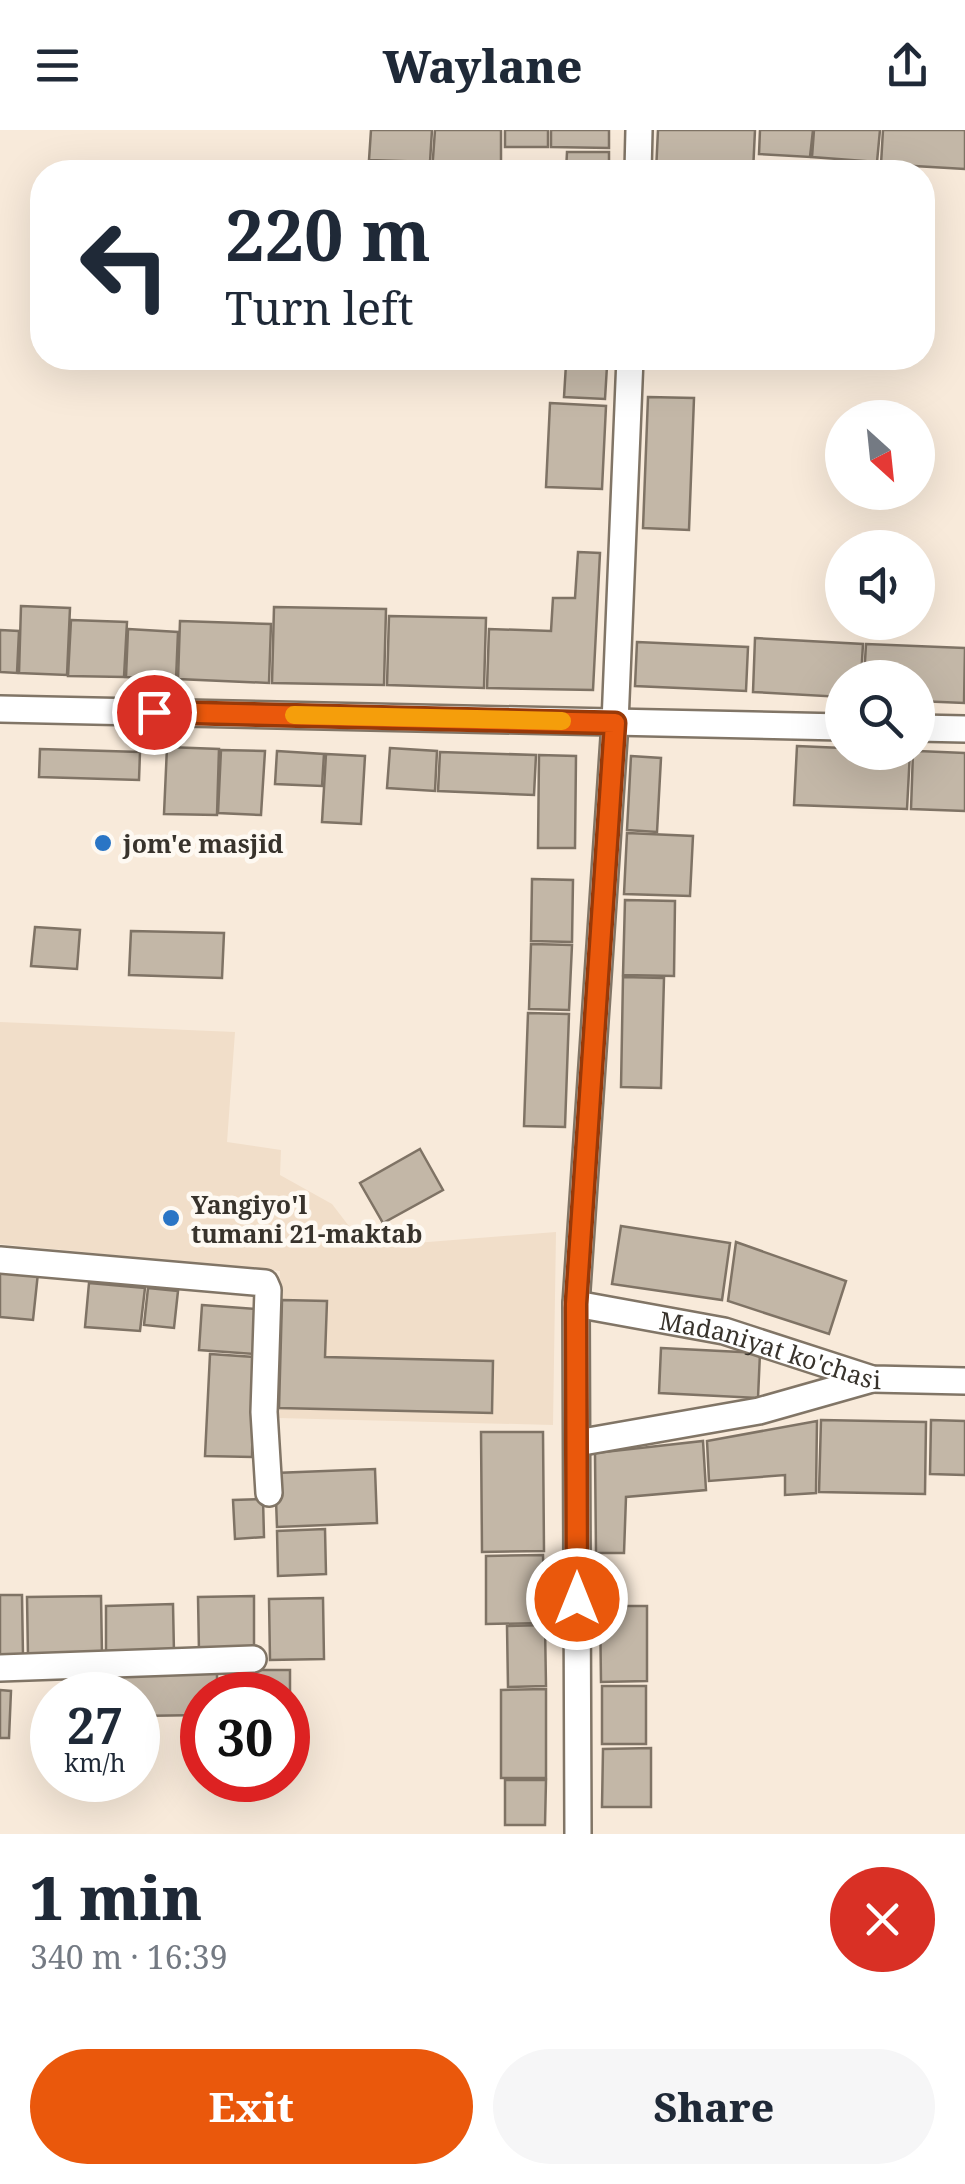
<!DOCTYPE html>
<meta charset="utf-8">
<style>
body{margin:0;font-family:"Noto Serif",serif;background:#f6f6f7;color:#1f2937;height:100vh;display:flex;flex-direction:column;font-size:38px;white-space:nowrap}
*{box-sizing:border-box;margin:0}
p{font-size:32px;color:#747a83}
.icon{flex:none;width:55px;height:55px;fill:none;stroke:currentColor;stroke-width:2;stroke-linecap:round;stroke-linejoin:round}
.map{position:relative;height:1704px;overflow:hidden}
.sheet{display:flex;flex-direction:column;background:#fff;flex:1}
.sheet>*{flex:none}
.banner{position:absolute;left:30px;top:30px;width:905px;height:210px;border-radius:40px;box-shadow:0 10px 40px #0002;background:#fff;color:#1f2937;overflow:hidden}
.needle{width:65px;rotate:153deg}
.buttons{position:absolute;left:825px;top:270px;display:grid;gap:20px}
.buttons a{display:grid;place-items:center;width:110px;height:110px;border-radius:50%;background:#fff;box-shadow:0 10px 40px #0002;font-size:50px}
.speed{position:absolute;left:30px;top:1542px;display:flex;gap:20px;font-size:50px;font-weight:700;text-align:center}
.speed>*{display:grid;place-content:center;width:130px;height:130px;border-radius:50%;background:#fff;box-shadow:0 10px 40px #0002;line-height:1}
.speed small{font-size:25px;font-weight:400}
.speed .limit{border:15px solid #d22;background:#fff;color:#111}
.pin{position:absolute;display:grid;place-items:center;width:85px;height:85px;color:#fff;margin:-42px;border:5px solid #fff;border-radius:50%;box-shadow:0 2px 10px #0007}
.me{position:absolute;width:110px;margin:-55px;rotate:0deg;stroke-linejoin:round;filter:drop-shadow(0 0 8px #0008)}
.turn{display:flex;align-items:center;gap:35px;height:210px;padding:0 30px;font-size:45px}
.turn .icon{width:130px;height:130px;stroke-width:2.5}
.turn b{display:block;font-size:70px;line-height:85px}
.round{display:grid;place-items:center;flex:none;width:105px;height:105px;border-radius:52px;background:#f6f6f7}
.head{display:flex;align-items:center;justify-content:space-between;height:170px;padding:0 30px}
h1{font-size:60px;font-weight:800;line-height:75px}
.cta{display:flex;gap:20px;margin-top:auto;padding:20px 30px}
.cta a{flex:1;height:115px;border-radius:60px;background:#ea580c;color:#fff;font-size:40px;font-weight:800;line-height:115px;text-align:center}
.cta a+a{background:#f6f6f7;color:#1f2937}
header{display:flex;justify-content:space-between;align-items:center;height:130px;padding:0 30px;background:#fff;font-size:45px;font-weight:800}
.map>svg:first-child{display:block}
</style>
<header><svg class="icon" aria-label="menu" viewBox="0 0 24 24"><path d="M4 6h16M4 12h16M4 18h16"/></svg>Waylane<svg class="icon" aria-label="share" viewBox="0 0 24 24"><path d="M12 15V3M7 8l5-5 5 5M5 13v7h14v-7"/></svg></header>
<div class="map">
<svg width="965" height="1704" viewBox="0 0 965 1704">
<rect width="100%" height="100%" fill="#f8eada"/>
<polygon fill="#f1dec9" points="0,892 235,902 227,1012 281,1020 280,1045 332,1074 365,1117 556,1102 553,1295 278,1288 280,1141 0,1114"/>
<g fill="#c3b7a7" stroke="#7f7365" stroke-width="2.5">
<polygon points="371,0 432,0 430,32 369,30"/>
<polygon points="435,0 501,0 501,42 432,42"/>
<rect x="505" y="0" width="43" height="17"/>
<polygon points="551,0 609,0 609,18 551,17"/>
<polygon points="658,0 755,0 753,42 656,42"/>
<polygon points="760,0 813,0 810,27 759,24"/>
<polygon points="814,0 880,0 877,32 812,27"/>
<polygon points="883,0 965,0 965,39 881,34"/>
<polygon points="567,22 609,22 609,42 566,42"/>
<polygon points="566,234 607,236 605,269 564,267"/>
<polygon points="648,267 694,268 689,400 643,398"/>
<polygon points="550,273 606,276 602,359 546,357"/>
<polygon points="578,422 600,423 593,560 487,558 489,499 551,501 553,468 575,468"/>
<polygon points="21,476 70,478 67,545 19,543"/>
<polygon points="274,477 386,479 384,555 272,553"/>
<polygon points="389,486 486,488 484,558 387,555"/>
<polygon points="71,490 127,492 124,547 68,546"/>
<polygon points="180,491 271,494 269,553 178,549"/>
<polygon points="128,499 178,502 176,550 126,547"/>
<polygon points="0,500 19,501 17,543 0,542"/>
<polygon points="755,508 863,514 861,548 842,548 842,567 753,562"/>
<polygon points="637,512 748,517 746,561 635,556"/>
<polygon points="866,514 965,518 964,573 918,571 918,548 864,548"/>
<polygon points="797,616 842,618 842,622 910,622 907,679 794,675"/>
<polygon points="167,617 219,619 217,685 164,684"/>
<polygon points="390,618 437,621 435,661 387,658"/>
<polygon points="40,619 140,622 139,650 39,647"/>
<polygon points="221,620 265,621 261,685 218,683"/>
<polygon points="277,621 324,624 322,656 275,654"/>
<polygon points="918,621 965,623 965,681 911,679 913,622"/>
<polygon points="440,622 536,625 534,665 438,661"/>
<polygon points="326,624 365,626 361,694 322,692"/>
<polygon points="539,625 576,626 575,718 538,718"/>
<polygon points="631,626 661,628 657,702 627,700"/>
<polygon points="627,703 693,706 690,766 624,764"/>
<polygon points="532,749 573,750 572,812 531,811"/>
<polygon points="625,770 675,771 674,846 623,845"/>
<polygon points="35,797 80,800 77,839 31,836"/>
<polygon points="131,801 224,803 222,848 129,845"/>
<polygon points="531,814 572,815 569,880 529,879"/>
<polygon points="623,847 664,848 661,958 621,957"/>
<polygon points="528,883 569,884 565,997 524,996"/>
<polygon points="420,1019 443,1060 383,1093 360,1053"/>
<polygon points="621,1096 730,1113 722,1170 612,1154"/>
<polygon points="736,1112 846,1151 829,1204 728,1171"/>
<polygon points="0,1140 38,1143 33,1190 0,1187"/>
<polygon points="89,1153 145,1158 140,1201 85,1197"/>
<polygon points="148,1158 178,1161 174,1198 144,1195"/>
<polygon points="282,1170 327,1171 325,1227 493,1231 492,1283 279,1278"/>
<polygon points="202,1175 257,1179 254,1224 199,1220"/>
<polygon points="661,1218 760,1223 758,1268 659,1263"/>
<polygon points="210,1224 254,1227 252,1327 205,1326"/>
<polygon points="821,1290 926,1292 925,1364 819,1362"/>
<polygon points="931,1290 965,1291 965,1345 930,1344"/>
<polygon points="817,1291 816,1363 785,1365 785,1345 709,1351 707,1311"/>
<polygon points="481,1302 543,1302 544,1421 482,1422"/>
<polygon points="703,1311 706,1360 626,1367 624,1423 596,1423 595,1323"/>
<polygon points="375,1339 377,1393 277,1397 275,1343"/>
<polygon points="263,1369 264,1407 235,1409 233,1370"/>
<polygon points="325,1399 326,1444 278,1446 277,1401"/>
<polygon points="543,1425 545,1493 486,1494 486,1426"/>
<polygon points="0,1465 22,1465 23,1526 0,1527"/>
<polygon points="101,1466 102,1525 28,1527 27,1467"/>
<polygon points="254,1466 254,1521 199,1522 198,1467"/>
<polygon points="323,1468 324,1529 270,1530 269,1469"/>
<polygon points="173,1474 174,1523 106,1526 106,1476"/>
<polygon points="600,1476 647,1476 647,1551 601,1552"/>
<polygon points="545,1495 546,1556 508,1557 507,1496"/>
<polygon points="217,1540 217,1565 202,1565 202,1585 138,1586 138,1565 115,1565 114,1541"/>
<polygon points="240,1540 290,1540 290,1604 288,1604 288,1565 239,1565"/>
<rect x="602" y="1556" width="44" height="58"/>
<polygon points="546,1559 546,1648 501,1648 501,1560"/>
<polygon points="0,1560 11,1561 9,1608 0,1608"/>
<polygon points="651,1618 651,1677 602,1677 603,1619"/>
<polygon points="505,1650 546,1650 545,1695 505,1695"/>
</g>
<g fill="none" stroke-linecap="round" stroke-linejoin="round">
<defs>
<g id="street">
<polyline points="638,42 639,0"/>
<polyline points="0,579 842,597"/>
<polyline points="918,598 965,599"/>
<polyline points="0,1130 265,1153 268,1160 264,1282 269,1363"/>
<path id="s1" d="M576,1174L724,1201L872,1249L965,1251"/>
<polyline points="577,1313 759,1281 872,1249"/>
<polyline points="0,1538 253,1529"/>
<polyline points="578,1704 576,1174 615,593 630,228"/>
</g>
</defs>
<use href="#street" stroke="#817566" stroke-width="30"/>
<use href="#street" stroke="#fff" stroke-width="25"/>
</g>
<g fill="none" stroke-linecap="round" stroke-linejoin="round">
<defs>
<polyline id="route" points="154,582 615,593 576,1174 577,1469"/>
</defs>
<use href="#route" stroke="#983908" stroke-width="25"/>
<use href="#route" stroke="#ea580c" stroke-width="18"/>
<polyline stroke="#f59e0b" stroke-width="18" points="294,585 562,591"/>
</g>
<g fill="#2a75c5" stroke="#fef9f2" stroke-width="4">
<circle cx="103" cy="713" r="10"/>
<circle cx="171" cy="1088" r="10"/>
</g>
<g text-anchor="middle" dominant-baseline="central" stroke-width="9" stroke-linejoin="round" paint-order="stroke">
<g font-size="25" font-weight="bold" fill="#38332c" stroke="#fef9f2" text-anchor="start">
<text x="123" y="713">jom'e masjid</text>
<text x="191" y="1074">Yangiyo'l<tspan x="191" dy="29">tumani 21-maktab</tspan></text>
</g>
<g font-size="25" fill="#38332c" stroke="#fef9f2">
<text stroke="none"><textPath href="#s1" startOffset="200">Madaniyat ko'chasi</textPath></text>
</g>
</g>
</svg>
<div class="buttons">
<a><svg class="needle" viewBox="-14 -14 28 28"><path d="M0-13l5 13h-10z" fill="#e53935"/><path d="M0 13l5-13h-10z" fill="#747a83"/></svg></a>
<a><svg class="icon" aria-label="sound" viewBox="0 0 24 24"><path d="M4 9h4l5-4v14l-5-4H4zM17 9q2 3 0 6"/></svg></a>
<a><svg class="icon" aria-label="search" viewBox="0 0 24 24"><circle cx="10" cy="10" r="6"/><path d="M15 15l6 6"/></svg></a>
</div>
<div class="speed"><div>27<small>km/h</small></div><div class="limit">30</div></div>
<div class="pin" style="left:154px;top:582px;background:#d93025"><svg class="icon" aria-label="arrive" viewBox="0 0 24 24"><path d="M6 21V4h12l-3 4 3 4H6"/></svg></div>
<svg class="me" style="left:577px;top:1469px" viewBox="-20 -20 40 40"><circle r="17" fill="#ea580c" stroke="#fff" stroke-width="3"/><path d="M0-11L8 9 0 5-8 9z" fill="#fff"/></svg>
<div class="banner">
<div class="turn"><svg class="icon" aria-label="left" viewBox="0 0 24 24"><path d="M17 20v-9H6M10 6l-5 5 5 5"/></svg><div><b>220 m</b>Turn left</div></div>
</div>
</div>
<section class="sheet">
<div class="head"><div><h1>1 min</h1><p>340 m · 16:39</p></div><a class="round" style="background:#d93025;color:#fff"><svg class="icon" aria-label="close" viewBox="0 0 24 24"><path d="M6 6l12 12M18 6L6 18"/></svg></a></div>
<div class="cta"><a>Exit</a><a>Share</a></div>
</section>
